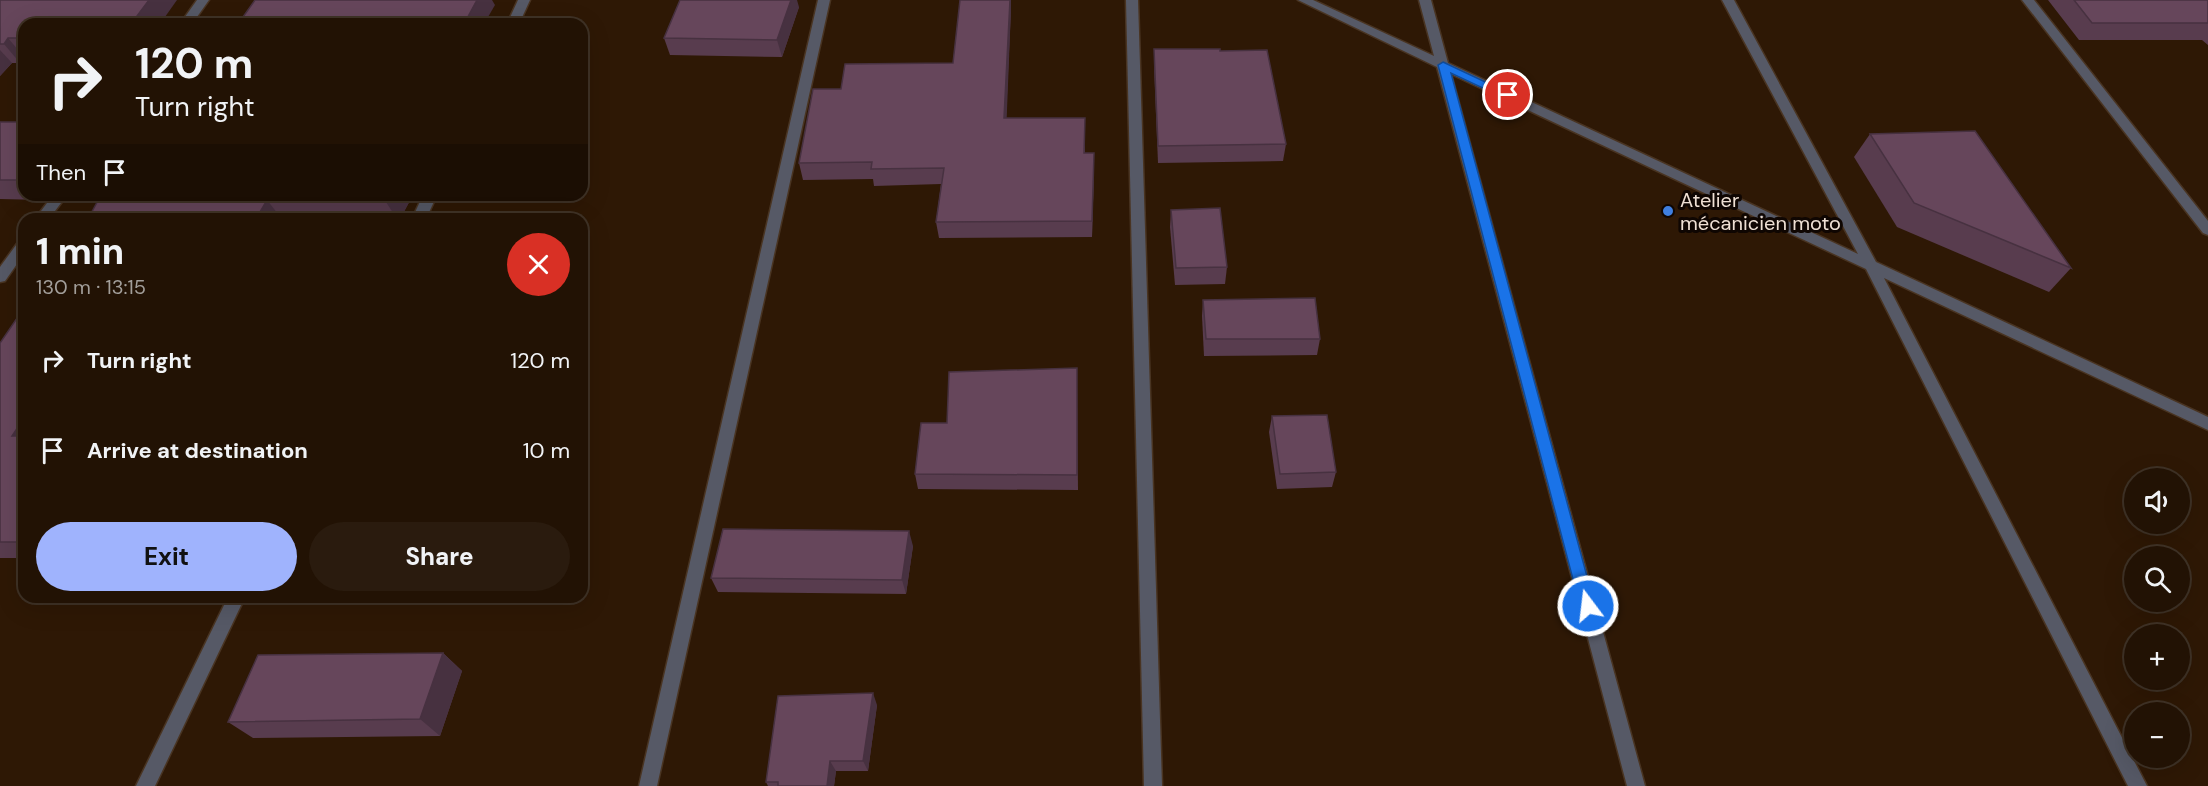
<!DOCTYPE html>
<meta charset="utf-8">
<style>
body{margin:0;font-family:"DM Sans",sans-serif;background:#2a1b0e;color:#f1f3f6;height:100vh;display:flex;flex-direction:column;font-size:22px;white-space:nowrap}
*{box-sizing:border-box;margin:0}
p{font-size:20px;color:#a29e9a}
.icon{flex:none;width:33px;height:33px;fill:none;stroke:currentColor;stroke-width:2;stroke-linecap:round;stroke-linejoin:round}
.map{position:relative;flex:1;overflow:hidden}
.drawer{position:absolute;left:18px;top:213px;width:570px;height:390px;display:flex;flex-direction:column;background:#221204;border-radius:18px;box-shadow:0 6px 24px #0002,0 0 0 2px #3f3226}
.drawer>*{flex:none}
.banner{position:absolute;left:18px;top:18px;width:570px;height:183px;border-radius:18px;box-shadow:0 6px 24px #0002,0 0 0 2px #3f3226;background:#221204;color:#f1f3f6;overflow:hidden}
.tools{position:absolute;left:2124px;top:468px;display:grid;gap:12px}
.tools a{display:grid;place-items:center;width:66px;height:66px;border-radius:50%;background:#221204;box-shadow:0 6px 24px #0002,0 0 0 2px #3f3226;font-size:30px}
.pin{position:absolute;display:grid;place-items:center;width:51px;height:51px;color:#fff;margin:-26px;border:3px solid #fff;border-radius:50%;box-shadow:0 2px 6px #0007}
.me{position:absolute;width:66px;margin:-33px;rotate:345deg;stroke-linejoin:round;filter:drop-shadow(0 0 4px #0008)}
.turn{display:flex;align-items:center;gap:21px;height:126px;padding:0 18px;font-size:27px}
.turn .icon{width:78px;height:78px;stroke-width:2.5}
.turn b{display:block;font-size:42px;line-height:51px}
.then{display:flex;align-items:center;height:57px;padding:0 18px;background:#0003;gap:12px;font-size:22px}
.round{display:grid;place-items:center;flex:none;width:63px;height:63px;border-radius:32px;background:#2a1b0e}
.overview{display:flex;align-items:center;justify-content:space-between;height:102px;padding:0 18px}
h1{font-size:36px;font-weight:800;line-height:45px}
.button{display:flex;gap:12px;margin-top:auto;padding:12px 18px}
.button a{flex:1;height:69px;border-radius:36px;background:#9fb3fd;color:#111;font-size:24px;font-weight:800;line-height:69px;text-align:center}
.button a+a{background:#2a1b0e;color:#f1f3f6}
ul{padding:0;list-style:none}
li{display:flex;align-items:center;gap:18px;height:90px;padding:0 18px}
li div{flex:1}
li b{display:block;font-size:22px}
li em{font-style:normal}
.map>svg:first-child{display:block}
</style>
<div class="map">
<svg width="2208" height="786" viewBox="0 0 2208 786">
<rect width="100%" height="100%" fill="#2e1805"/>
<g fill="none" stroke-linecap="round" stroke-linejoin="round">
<defs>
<g id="minor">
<polygon points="197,0 209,0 192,24 180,24"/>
<polygon points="518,0 530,0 519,24 507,24"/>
<polygon points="818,0 830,0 657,786 639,786"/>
<polygon points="1126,0 1138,0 1162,786 1144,786"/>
<polygon points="1298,0 1313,0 1434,56 1419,0 1431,0 1448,63 1858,254 1722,0 1734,0 1876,262 2208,417 2208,430 1884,278 2147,786 2128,786 1866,269 1451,74 1645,786 1627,786 1437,67"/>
<polygon points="2022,0 2034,0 2208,221 2208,235 2203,233"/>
<polygon points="53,195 67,195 49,219 35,219"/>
<polygon points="423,195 437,195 426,219 412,219"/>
<polygon points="24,239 24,254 5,281 0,282 0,267 19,241"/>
<polygon points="228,597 245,597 155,786 136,786"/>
</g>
</defs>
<use href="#minor" stroke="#493422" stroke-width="3"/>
<use href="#minor" fill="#565966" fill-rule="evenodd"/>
</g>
<g fill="#583c4e">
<polygon points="0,0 24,24 24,59 20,63 12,63 0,76"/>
<polygon points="2048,0 2208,0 2208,45 2202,40 2079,40"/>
<polygon points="799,7 782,57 670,55 664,38"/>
<polygon points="1011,9 1006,118 1085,135 1085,153 1094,170 1092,237 939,238 936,222 941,184 874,186 873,179 803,180 799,163 841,89 953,63"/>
<polygon points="1154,49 1220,51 1286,144 1283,161 1158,163 1154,66"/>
<polygon points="0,122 24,122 24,195 47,195 43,200 0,199"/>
<polygon points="1870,134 2071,268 2049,292 1897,227 1854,157"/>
<polygon points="101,195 413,195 400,219 88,219"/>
<polygon points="1171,210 1227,267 1225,284 1175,285 1170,227"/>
<polygon points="1203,300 1320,339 1317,355 1204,356 1202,316"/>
<polygon points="24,308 24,558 0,558 0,343"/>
<polygon points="1077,384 1078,490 918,489 915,474 947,423"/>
<polygon points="1272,416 1336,472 1332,487 1277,489 1269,432"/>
<polygon points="913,546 906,594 718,592 711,578"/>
<polygon points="443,653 462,671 440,736 253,738 228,722"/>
<polygon points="877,705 868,771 836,771 834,786 768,786 766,782"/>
</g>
<g fill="#473140">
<polygon points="149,0 177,0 160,24 131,24"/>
<polygon points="477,0 492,0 495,5 484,24 464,24"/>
<polygon points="791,0 797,0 799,7 782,57 777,40"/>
<polygon points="1010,0 1011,0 1011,9 1006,135 1004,118"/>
<polygon points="8,38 24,57 24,59 20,63 4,44"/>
<polygon points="0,50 12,63 0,76"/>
<polygon points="1094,153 1094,170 1092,237 1092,221"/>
<polygon points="39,195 47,195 43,200"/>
<polygon points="390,195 413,195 400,219 397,219 386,202"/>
<polygon points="267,200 282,219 256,219"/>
<polygon points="24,418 24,445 12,436"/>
<polygon points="909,531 913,546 906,594 902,580"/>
<polygon points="443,653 462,671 440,736 420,719"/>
<polygon points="873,693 877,705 868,771 863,761"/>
<polygon points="830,761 836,771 834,786 827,786"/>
</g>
<g fill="#66465b" stroke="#473140" stroke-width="1.5">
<polygon points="0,0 149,0 131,24 24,24 24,38 8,38 4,44 0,44"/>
<polygon points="255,0 477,0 464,24 238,24"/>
<polygon points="680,0 791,0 777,40 664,38"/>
<polygon points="960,0 1010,0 1004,118 1085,118 1084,153 1094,153 1092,221 936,222 944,168 871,169 872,162 799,163 813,89 841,89 845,64 953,63"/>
<polygon points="2074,0 2208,0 2208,23 2092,23"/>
<polygon points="1154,49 1220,49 1220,51 1267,50 1286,144 1158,146"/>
<rect x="0" y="122" width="24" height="58"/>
<polygon points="1975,131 2071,268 1914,203 1870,134"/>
<polygon points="101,195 390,195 386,202 267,200 256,219 88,219"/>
<polygon points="1220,208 1227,267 1176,268 1171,210"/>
<polygon points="1315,298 1320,339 1206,339 1203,300"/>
<polygon points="24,308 24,418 12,436 24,436 24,542 0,542 0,343"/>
<polygon points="1077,368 1077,475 915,474 921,423 947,423 949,372"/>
<polygon points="1327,415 1336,472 1280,474 1272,416"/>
<polygon points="723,529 909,531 902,580 711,578"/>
<polygon points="443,653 420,719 228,722 258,655"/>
<polygon points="873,693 863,761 830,761 827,786 778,786 778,782 766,782 778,696"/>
</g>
<polygon fill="#1a73e8" stroke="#114b97" stroke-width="1.5" points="1443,62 1513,95 1508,99 1504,98 1451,73 1595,606 1593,611 1588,613 1582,611 1580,606 1438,65"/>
<circle fill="#3f7fe0" stroke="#0f0602" stroke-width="2" cx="1668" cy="211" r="6"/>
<g text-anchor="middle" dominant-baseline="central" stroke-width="6" stroke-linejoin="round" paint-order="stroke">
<g font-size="20" fill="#efe0d4" stroke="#0f0602" text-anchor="start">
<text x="1680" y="200">Atelier<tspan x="1680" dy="23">mécanicien moto</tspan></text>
</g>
</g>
</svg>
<div class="tools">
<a><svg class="icon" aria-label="sound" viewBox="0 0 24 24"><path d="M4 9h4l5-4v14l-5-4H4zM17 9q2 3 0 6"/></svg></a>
<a><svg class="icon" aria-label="search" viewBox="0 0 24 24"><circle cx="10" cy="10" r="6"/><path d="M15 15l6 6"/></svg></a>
<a>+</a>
<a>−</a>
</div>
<div class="pin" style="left:1508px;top:95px;background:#d93025"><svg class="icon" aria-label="arrive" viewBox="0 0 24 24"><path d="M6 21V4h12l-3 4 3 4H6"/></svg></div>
<svg class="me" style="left:1588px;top:606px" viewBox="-20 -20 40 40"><circle r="17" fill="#1a73e8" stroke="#fff" stroke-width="3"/><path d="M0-11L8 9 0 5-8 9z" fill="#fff"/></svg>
<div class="banner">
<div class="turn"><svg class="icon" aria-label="right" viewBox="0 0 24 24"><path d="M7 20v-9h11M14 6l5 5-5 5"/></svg><div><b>120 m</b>Turn right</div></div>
<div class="then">Then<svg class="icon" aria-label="arrive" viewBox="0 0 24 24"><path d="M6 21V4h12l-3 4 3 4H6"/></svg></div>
</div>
<section class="drawer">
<div class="overview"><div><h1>1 min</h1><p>130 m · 13:15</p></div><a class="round" style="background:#d93025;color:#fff"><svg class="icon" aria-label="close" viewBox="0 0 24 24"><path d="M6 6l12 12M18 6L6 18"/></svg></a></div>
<ul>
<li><svg class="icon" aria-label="right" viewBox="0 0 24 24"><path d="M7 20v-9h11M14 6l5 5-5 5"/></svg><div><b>Turn right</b></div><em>120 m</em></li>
<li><svg class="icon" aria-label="arrive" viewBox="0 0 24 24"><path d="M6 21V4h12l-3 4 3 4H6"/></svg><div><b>Arrive at destination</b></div><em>10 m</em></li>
</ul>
<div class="button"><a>Exit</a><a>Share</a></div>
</section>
</div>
